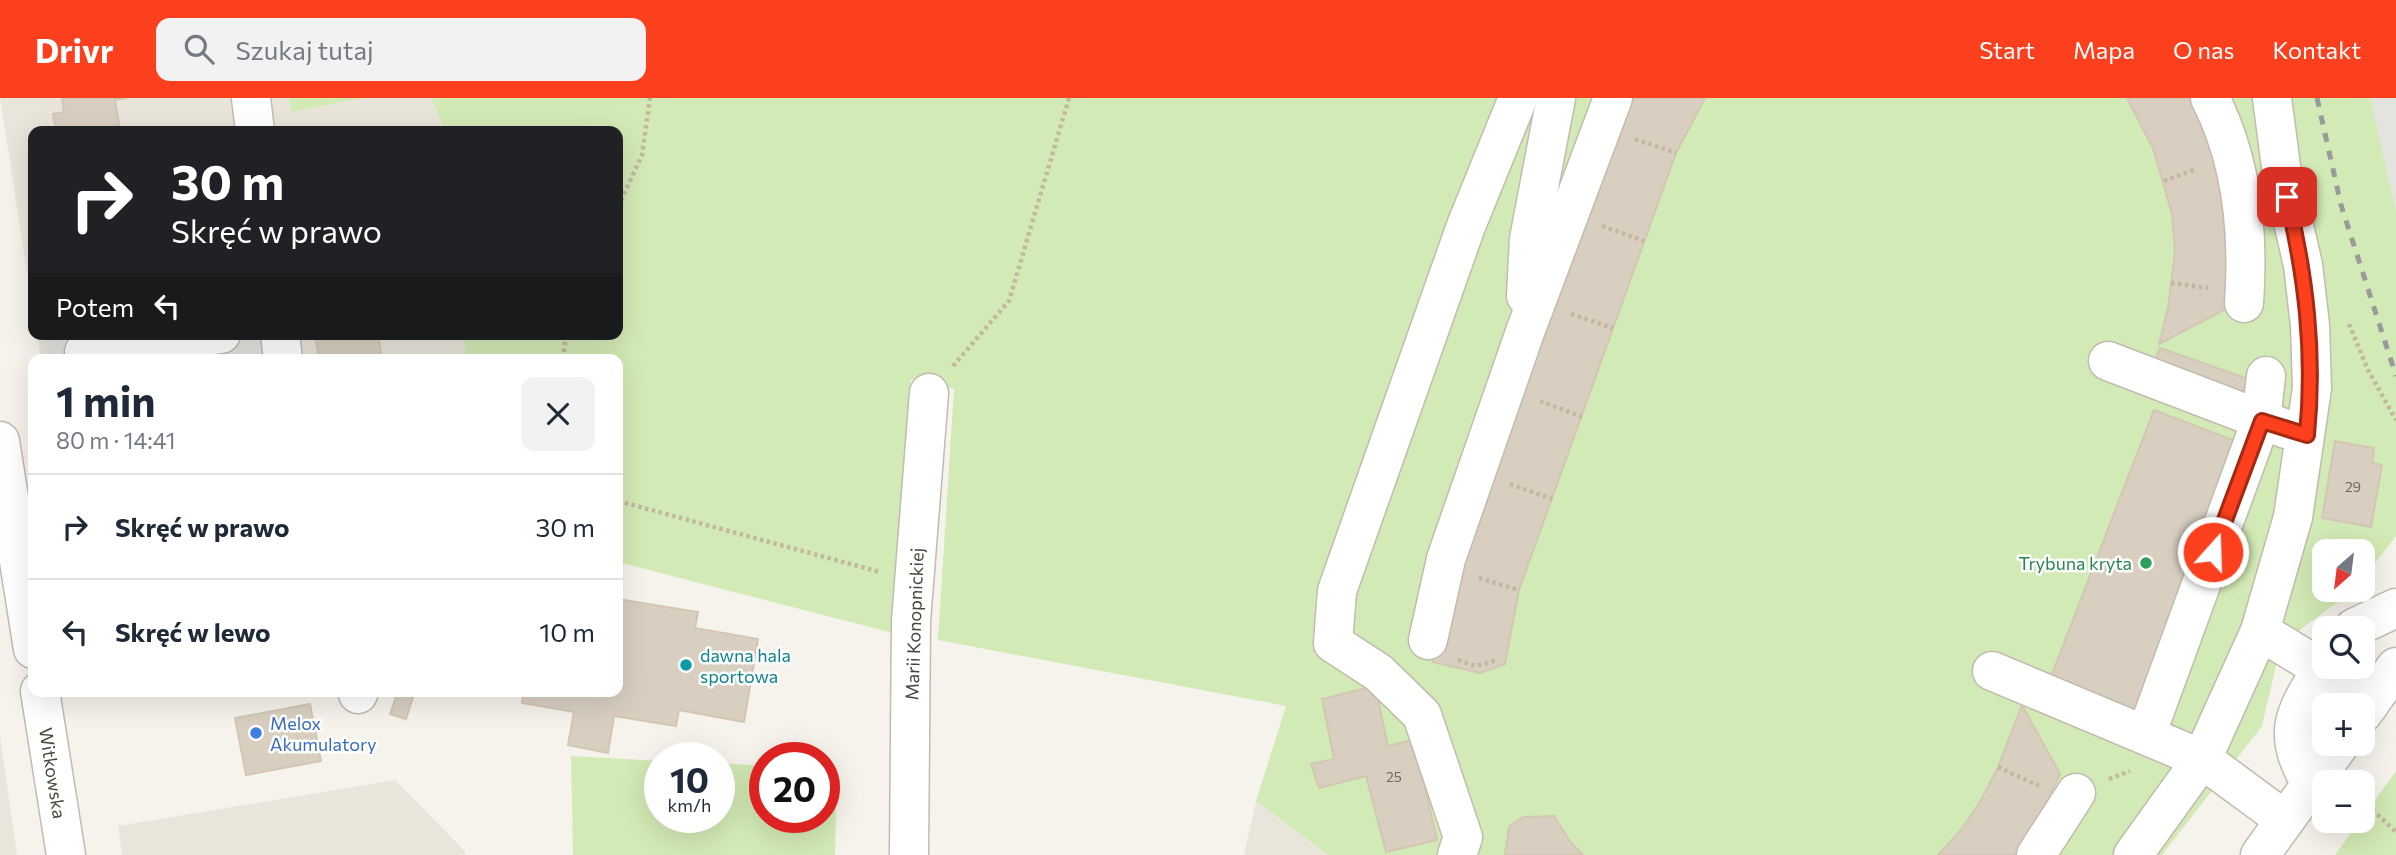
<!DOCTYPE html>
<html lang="pl">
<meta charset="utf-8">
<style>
body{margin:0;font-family:Commissioner,sans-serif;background:#f2f2f3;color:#1f2937;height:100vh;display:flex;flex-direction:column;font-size:26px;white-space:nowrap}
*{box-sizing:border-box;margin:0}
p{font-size:23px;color:#747a83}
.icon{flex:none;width:38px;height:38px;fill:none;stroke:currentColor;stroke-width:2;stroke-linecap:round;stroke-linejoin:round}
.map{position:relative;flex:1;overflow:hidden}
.sheet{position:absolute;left:28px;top:256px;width:595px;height:343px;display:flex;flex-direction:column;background:#fff;border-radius:14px;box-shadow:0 7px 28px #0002}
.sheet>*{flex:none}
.top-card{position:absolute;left:28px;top:28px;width:595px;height:214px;border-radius:14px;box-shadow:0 7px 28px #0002;background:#202124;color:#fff;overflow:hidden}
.needle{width:46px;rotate:208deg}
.fabs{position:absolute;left:2312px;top:441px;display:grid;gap:14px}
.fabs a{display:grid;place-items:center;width:63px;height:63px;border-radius:14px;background:#fff;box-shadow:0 7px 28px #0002;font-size:35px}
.speed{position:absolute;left:644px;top:644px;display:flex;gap:14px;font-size:35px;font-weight:700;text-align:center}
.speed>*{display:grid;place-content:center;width:91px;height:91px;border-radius:50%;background:#fff;box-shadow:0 7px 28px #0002;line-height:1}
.speed small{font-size:18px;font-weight:400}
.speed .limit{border:10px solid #d22;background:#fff;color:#111}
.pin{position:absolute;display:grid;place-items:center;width:60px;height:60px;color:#fff;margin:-30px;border-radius:14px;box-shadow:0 4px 10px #0006}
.me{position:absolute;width:77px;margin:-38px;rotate:20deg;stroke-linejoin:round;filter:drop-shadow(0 0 5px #0008)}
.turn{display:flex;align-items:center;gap:24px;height:147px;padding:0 28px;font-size:32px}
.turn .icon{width:91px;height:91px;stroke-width:2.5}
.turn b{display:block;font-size:49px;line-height:60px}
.then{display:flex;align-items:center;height:66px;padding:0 28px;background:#0003;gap:14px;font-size:26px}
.round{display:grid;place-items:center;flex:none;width:74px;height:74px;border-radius:14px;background:#f2f2f3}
.headline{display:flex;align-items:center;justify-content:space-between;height:119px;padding:0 28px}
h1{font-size:42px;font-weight:700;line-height:52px}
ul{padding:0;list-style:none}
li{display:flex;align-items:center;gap:21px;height:105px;padding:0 28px;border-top:2px solid #e0e1e3}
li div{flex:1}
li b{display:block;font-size:26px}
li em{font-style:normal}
header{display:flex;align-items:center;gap:42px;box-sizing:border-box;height:98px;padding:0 35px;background:#fc3f1d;color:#fff}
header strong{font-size:33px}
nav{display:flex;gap:38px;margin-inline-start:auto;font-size:24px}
.search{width:490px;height:63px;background:#f2f2f3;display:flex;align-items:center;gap:18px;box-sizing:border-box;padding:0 24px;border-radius:14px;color:#747a83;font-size:26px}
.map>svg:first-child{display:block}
</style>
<header>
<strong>Drivr</strong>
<div class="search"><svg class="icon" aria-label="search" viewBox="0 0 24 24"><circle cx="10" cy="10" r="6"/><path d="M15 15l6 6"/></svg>Szukaj tutaj</div>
<nav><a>Start</a><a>Mapa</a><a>O nas</a><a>Kontakt</a></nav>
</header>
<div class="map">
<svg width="2396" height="757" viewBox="0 0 2396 757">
<rect width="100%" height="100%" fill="#f6f3ec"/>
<g fill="#eae5da">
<polygon points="0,0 431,0 445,33 33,33 33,213"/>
<polygon points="37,236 464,236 465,261 41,261"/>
<polygon points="0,637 17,757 0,757"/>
<polygon points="395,682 465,753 465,757 122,757 118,728"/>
<polygon points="1256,703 1328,757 1244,757"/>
</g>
<g fill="#d2eab5">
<polygon points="289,0 363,0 291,14"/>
<polygon points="431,0 2371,0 2396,113 2396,438 2363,481 2362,453 2324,453 2324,492 2354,492 2281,546 2262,628 2162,757 1328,757 1256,703 1286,608 938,542 954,291 911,281 893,535 618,464 618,261 465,261 464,236 618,236 618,33 445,33"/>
<polygon points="571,658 660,663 660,719 719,719 719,665 765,668 765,719 824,719 824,670 837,671 835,757 573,757"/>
<polygon points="2396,673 2396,757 2335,757"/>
</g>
<g fill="#e5e3e0">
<polygon points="2371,0 2396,0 2396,113 2371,3"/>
<polygon points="77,236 268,236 273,261 43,261 40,244"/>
</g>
<g fill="#d8cfc1" stroke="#d3c7b4" stroke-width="2">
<polygon points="62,0 127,0 115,2 120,33 56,33 53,16 64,14"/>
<polygon points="1633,0 1705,0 1676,55 1519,492 1505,566 1480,575 1433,564 1456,473"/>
<polygon points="2127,0 2196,0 2228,90 2229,192 2226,211 2159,246 2168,210 2175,154 2172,116 2153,50"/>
<polygon points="315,236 378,236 382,261 319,261"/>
<polygon points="2160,250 2257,284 2265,308 2153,267"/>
<polygon points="2154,312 2243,346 2138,618 2049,584"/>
<polygon points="2335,343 2374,350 2372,365 2382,367 2371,429 2322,420"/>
<polygon points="618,501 698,514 695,530 758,541 744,624 679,612 676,628 614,618 608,655 568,647 574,614 522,605 524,593 618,593"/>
<polygon points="1375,588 1388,648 1412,642 1419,670 1431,668 1434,683 1424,686 1437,742 1386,754 1366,678 1319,690 1311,666 1334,661 1322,601"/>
<polygon points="398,593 415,593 406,621 390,616"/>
<polygon points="310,606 321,663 246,677 235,620"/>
<polygon points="2022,607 2060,676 2037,723 2015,757 1938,757 1960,733 1980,704 1998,669"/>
<polygon points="1554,718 1571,745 1583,757 1505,757 1509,729 1523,719"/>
</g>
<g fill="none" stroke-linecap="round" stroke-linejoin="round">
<defs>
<g id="minor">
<polyline points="251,0 255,33"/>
<path d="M2210,0C2243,64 2249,135 2244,205"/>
<polyline points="1526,198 1529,141 1556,0"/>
<polyline points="280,236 283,261"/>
<polyline points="85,261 84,254 221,236"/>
<polyline points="2108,263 2286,331"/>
<polyline points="0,343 33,551"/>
<polyline points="2354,530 2396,510"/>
<polyline points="2260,533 2322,571 2369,607"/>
<polyline points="1428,542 1446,461 1525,234 1613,0"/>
<polyline points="1992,573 2202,661 2285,722"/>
<polyline points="40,593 66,757"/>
<polyline points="358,596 359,593"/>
<polyline points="2362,616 2396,569"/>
<polyline points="2146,637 2261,323 2266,278"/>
<path d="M2311,686C2280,633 2295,615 2324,567"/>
<polyline points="909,757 911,523 929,295"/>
<polyline points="1457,757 1463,739 1422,617 1379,575 1333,545 1337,493 1466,128 1518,0"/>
<polyline points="2036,757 2076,695"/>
<polyline points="2133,757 2202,661 2260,533 2293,419 2312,290 2310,227 2303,167 2282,76 2272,0"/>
<polyline points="2260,757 2340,646"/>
</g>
</defs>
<use href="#minor" stroke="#c2bbae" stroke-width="41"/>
<g stroke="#c4b79f" stroke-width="4.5" stroke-dasharray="3.5 3.5" stroke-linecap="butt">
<polyline points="1635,41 1676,55"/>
<polyline points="2164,83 2196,71"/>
<polyline points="618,109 642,57 650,0"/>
<polyline points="1602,128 1644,143"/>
<polyline points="2171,185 2208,190"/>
<polyline points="1571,216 1613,230"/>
<polyline points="2349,226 2368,272 2396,322"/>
<polyline points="563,261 566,236"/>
<polyline points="953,268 1009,203 1069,0"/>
<polyline points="1540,303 1582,319"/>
<polyline points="1510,386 1552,401"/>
<polyline points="618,403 880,474"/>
<polyline points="1479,480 1519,492"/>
<polyline points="1458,562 1476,568 1497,562"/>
<polyline points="1998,669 2039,688"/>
<polyline points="2109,681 2130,673"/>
<polyline points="2362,702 2396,734"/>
</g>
<use href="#minor" stroke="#fff" stroke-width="38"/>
<polyline stroke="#9a9a9a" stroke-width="5" stroke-dasharray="9 9" stroke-linecap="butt" points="2317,0 2341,107 2396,278"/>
</g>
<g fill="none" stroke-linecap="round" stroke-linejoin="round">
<defs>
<path id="route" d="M2213,454L2262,323L2307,337C2315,255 2306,179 2287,99"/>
</defs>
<use href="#route" stroke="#a42913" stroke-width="18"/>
<use href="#route" stroke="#fc3f1d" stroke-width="12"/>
</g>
<circle fill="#2e9e5b" stroke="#fff" stroke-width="2.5" cx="2146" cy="465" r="7"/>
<circle fill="#0f9aa8" stroke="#fff" stroke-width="2.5" cx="686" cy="567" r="7"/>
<circle fill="#3f7fe0" stroke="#fff" stroke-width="2.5" cx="256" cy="635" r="7"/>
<g text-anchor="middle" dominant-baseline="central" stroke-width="5" stroke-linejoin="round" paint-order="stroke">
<g font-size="14" fill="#6e675b">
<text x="2353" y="388">29</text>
<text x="1394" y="678">25</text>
</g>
<g font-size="18" fill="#27864d" stroke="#fff" text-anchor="end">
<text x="2132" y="465">Trybuna kryta</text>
</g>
<g font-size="18" fill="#4b4439" stroke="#fff">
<text transform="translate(914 526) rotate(-88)">Marii Konopnickiej</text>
<text transform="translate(53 675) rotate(81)">Witkowska</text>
</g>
<g font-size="18" fill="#0d838f" stroke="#fff" text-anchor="start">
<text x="700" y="557">dawna hala<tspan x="700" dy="21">sportowa</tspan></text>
</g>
<g font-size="18" fill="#366cbe" stroke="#fff" text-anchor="start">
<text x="270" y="625">Melox<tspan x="270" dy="21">Akumulatory</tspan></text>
</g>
</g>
</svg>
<div class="fabs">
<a><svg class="needle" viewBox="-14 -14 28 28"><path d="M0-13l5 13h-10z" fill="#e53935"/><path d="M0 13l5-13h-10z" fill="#747a83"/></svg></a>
<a><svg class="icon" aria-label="search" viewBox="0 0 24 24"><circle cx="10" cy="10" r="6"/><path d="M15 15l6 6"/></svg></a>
<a>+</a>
<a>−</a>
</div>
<div class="speed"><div>10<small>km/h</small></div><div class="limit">20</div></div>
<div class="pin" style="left:2287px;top:99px;background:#d93025"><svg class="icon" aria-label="arrive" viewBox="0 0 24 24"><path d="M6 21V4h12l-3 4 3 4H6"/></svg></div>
<svg class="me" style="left:2213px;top:454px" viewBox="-20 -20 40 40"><circle r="17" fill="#fc3f1d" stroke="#fff" stroke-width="3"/><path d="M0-11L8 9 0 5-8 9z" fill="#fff"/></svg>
<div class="top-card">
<div class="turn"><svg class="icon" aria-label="right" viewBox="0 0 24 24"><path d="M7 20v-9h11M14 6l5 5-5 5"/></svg><div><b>30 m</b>Skręć w prawo</div></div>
<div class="then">Potem<svg class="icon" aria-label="left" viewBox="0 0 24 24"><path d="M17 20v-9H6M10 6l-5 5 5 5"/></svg></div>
</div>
<section class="sheet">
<div class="headline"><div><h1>1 min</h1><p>80 m · 14:41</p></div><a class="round"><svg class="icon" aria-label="close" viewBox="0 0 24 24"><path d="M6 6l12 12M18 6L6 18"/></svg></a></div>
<ul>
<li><svg class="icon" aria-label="right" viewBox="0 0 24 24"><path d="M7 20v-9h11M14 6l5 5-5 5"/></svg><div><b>Skręć w prawo</b></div><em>30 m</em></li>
<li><svg class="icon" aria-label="left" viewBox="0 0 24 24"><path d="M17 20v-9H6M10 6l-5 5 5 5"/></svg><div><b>Skręć w lewo</b></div><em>10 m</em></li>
</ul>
</section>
</div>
